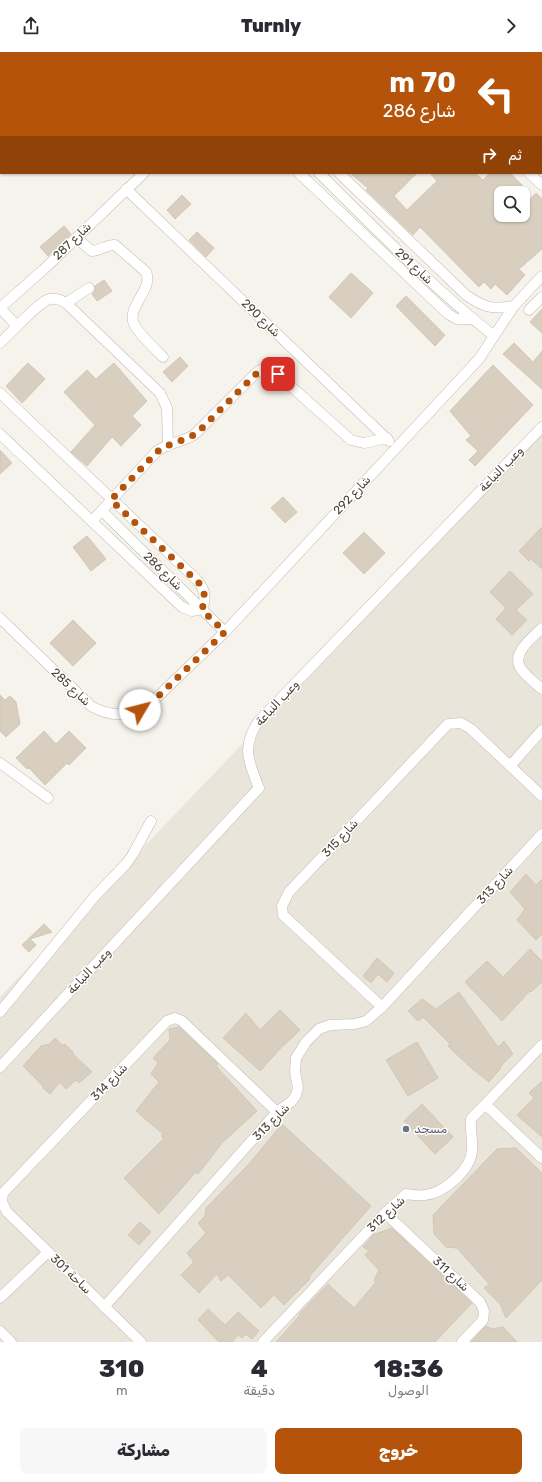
<!DOCTYPE html>
<html lang="ar">
<meta charset="utf-8">
<style>
body{margin:0;font-family:Rubik,Cairo,sans-serif;background:#f7f7f7;color:#2b2b33;direction:rtl;height:100vh;display:flex;flex-direction:column;font-size:15px;white-space:nowrap}
*{box-sizing:border-box;margin:0}
p{font-size:13px;color:#7c7c81}
.icon{flex:none;width:22px;height:22px;fill:none;stroke:currentColor;stroke-width:2;stroke-linecap:round;stroke-linejoin:round}
.map{position:relative;height:1290px;overflow:hidden;direction:ltr}
.details{display:flex;flex-direction:column;background:#fff;flex:1}
.details>*{flex:none}
.hud{position:absolute;left:0px;top:0px;width:542px;height:122px;box-shadow:0 1px 3px #0004;direction:rtl;background:#b45309;color:#fff;overflow:hidden}
.tools{position:absolute;left:494px;top:134px;display:grid;gap:8px}
.tools a{display:grid;place-items:center;width:36px;height:36px;border-radius:8px;background:#fff;box-shadow:0 1px 3px #0004;font-size:20px}
.pin{position:absolute;display:grid;place-items:center;width:34px;height:34px;color:#fff;margin:-17px;border-radius:8px;box-shadow:0 2px 6px #0006}
.me{position:absolute;width:44px;margin:-22px;rotate:53deg;stroke-linejoin:round;filter:drop-shadow(0 0 3px #0008)}
.turn{display:flex;align-items:center;gap:14px;height:84px;padding:0 20px;font-size:18px}
.turn .icon{width:52px;height:52px;stroke-width:2.5}
.turn b{display:block;font-size:28px;line-height:34px}
.then{display:flex;align-items:center;height:38px;padding:0 20px;background:#0003;gap:8px;font-size:15px}
.eta{display:flex;justify-content:space-evenly;align-items:center;height:68px;text-align:center}
.eta b{font-size:24px;font-weight:800;line-height:28px}
.primary-button{display:flex;gap:8px;margin-top:auto;padding:8px 20px}
.primary-button a{flex:1;height:46px;border-radius:8px;background:#b45309;color:#fff;font-size:16px;font-weight:800;line-height:46px;text-align:center}
.primary-button a+a{background:#f7f7f7;color:#2b2b33}
header{display:flex;justify-content:space-between;align-items:center;height:52px;padding:0 20px;background:#fff;font-size:18px;font-weight:800}
.map>svg:first-child{display:block}
</style>
<header><svg class="icon" aria-label="forward" viewBox="0 0 24 24"><path d="M9 5l7 7-7 7"/></svg>Turnly<svg class="icon" aria-label="share" viewBox="0 0 24 24"><path d="M12 15V3M7 8l5-5 5 5M5 13v7h14v-7"/></svg></header>
<div class="map">
<svg width="542" height="1290" viewBox="0 0 542 1290">
<rect width="100%" height="100%" fill="#f6f3ec"/>
<g fill="#eae5da">
<polygon points="467,0 542,0 542,69 541,1"/>
<polygon points="542,379 542,1290 0,1290 0,945"/>
</g>
<g fill="#d8cfc1" stroke="#d3c7b4">
<polygon points="350,121 417,121 394,144 407,158 437,129 430,121 475,121 483,128 490,121 510,121 530,141 501,141 501,163 523,163 523,155 536,141 542,147 542,197 519,217 525,223 507,243 495,232 491,237 484,230 479,235 420,175 413,183 366,138 368,136"/>
<polygon points="182,143 191,152 175,167 167,158"/>
<polygon points="64,174 71,182 48,204 40,195"/>
<polygon points="197,180 214,196 206,205 189,188"/>
<polygon points="351,221 373,241 351,266 329,245"/>
<polygon points="104,228 112,239 97,249 92,242 95,239 95,234"/>
<polygon points="406,244 445,283 435,294 396,254"/>
<polygon points="542,257 542,281 530,270"/>
<polygon points="514,291 533,310 542,299 542,337 503,302"/>
<polygon points="180,305 188,314 172,330 163,320"/>
<polygon points="28,311 45,327 22,351 6,334"/>
<polygon points="114,311 147,349 132,364 141,373 121,394 112,385 87,414 71,400 95,373 64,340 87,318 96,327"/>
<polygon points="493,313 533,353 475,414 469,408 478,399 466,388 471,384 450,359"/>
<polygon points="0,398 12,411 0,422"/>
<polygon points="283,445 297,460 285,471 271,456"/>
<polygon points="542,475 542,517 531,507 529,509 519,499"/>
<polygon points="364,480 385,501 364,522 343,501"/>
<polygon points="87,484 106,507 91,519 73,495"/>
<polygon points="510,519 533,542 516,558 527,568 512,583 496,567 506,556 490,540"/>
<polygon points="73,568 96,591 73,614 50,591"/>
<polygon points="0,643 5,648 10,644 16,650 20,672 6,685 0,679"/>
<polygon points="44,679 56,692 69,679 86,696 69,713 67,711 45,733 29,716 27,717 16,706"/>
<polygon points="526,822 536,833 542,827 542,882 536,888 517,868 525,857 510,840"/>
<polygon points="44,872 52,880 30,887 36,893 29,900 22,893"/>
<polygon points="530,897 542,909 542,930 531,940 530,939 502,969 465,930 487,909 503,925"/>
<polygon points="377,906 394,921 387,930 378,922 371,931 363,924"/>
<polygon points="459,940 498,995 504,989 513,1002 500,1015 501,1016 489,1030 470,1015 448,994 450,992 423,965 418,969 408,959 422,947 436,957"/>
<polygon points="280,958 300,978 279,998 260,1019 223,986 246,961 260,978"/>
<polygon points="179,975 218,1012 216,1014 257,1059 223,1090 198,1122 196,1120 159,1162 124,1126 164,1086 161,1084 163,1082 136,1059 159,1030 151,1022 158,1011 153,1006 170,988 169,977"/>
<polygon points="55,986 62,993 65,992 74,1001 73,1002 92,1020 79,1031 76,1028 66,1037 60,1030 50,1042 43,1036 43,1034 23,1014 41,994 50,992"/>
<polygon points="417,990 438,1026 408,1044 386,1008"/>
<polygon points="542,1029 542,1085 517,1063 534,1046 529,1041"/>
<polygon points="422,1052 453,1085 435,1102 404,1069"/>
<polygon points="282,1072 371,1154 309,1225 310,1227 284,1253 274,1243 261,1256 228,1223 221,1229 217,1222 199,1241 181,1223 194,1210 187,1201 206,1181 198,1171 205,1164 206,1156 248,1113"/>
<polygon points="516,1096 542,1121 542,1228 506,1266 500,1252 484,1236 489,1232 457,1196 446,1195 434,1182 433,1163 497,1097"/>
<polygon points="140,1170 151,1180 139,1193 128,1183"/>
<polygon points="392,1176 472,1251 435,1290 276,1290 300,1263 299,1262 328,1232 354,1256 376,1230 374,1228 379,1218 365,1203 369,1198 363,1195 373,1183"/>
<polygon points="208,1257 225,1273 238,1260 259,1279 252,1287 246,1282 242,1286 238,1283 232,1290 219,1290 198,1268"/>
<polygon points="486,1274 492,1277 503,1275 517,1290 471,1290"/>
</g>
<g fill="none" stroke-linecap="round" stroke-linejoin="round">
<defs>
<g id="minor">
<polyline points="172,0 173,1"/>
<polyline points="194,0 195,1"/>
<polyline points="213,0 214,1"/>
<polyline points="403,0 404,1"/>
<polyline points="453,0 454,1"/>
<polyline points="62,1 63,0"/>
<polyline points="0,58 1,57"/>
<polyline points="541,83 542,84"/>
<polyline points="299,121 448,262 457,267 473,267"/>
<path d="M339,121L466,243C483,255 492,258 514,254"/>
<polyline points="529,121 542,133"/>
<polyline points="126,137 389,389"/>
<path d="M76,186L92,199C100,199 107,192 115,193L146,220C154,237 126,255 134,272C138,281 155,297 163,305"/>
<polyline points="66,251 89,236"/>
<polyline points="0,256 43,218 144,121"/>
<polyline points="0,256 17,274"/>
<polyline points="529,258 542,245"/>
<polyline points="494,284 514,254 542,224"/>
<path d="M0,291C10,282 39,249 50,247C56,246 61,248 66,251L160,341L167,356L168,394"/>
<path d="M0,341L197,528C205,537 207,546 202,557L192,559L182,555L0,382"/>
<polyline points="102,459 225,580"/>
<path d="M92,469L157,399C168,391 182,390 194,383L256,321C262,316 268,316 275,320L351,388L364,391L387,386"/>
<path d="M0,566L91,654C110,665 129,665 148,654L225,580L479,307L494,284C431,234 376,177 319,121"/>
<path d="M542,576C533,585 510,602 521,617C527,625 535,631 542,637"/>
<polyline points="0,711 48,746"/>
<polyline points="511,713 542,678"/>
<polyline points="382,955 283,863 282,854 289,840 448,672 461,671 471,677 542,744"/>
<polyline points="0,960 95,844 126,812 133,802 151,769"/>
<path d="M0,1015L259,736C249,711 241,695 258,670L542,375"/>
<polyline points="486,1053 542,1106"/>
<polyline points="385,1161 480,1250 484,1259 483,1268 462,1290"/>
<polyline points="0,1246 48,1200"/>
<polyline points="104,1255 277,1060 292,1049 296,1043 298,1036 295,1020 296,1006 306,990 319,977 330,973 355,972 366,969 382,955 542,782"/>
<polyline points="0,1279 11,1290"/>
<polyline points="141,1290 7,1160 2,1150 3,1141 167,969 175,966 182,969 277,1060"/>
<path d="M263,1290L385,1161L406,1142C412,1143 419,1144 425,1143C444,1141 471,1118 472,1098C473,1089 470,1079 471,1067L542,993"/>
</g>
</defs>
<use href="#minor" stroke="#c2bbae" stroke-width="11"/>
<use href="#minor" stroke="#fff" stroke-width="10"/>
</g>
<g fill="none" stroke-linecap="round" stroke-linejoin="round">
<path stroke="#b45309" stroke-width="7" stroke-dasharray="0 12.6" d="M140,658L148,654L225,580L202,558L205,545L201,533L111,448L157,400C169,390 185,390 198,380L259,319C267,316 272,317 278,322"/>
</g>
<circle fill="#6b7280" stroke="#fff" stroke-width="1.5" cx="406" cy="1077" r="4"/>
<g text-anchor="middle" dominant-baseline="central" stroke-width="3" stroke-linejoin="round" paint-order="stroke">
<g font-size="12" fill="#4b4439" stroke="#fff">
<text transform="translate(72 189) rotate(-44)">شارع 287</text>
<text transform="translate(414 214) rotate(43)">شارع 291</text>
<text transform="translate(261 266) rotate(44)">شارع 290</text>
<text transform="translate(501 417) rotate(-46)">وعب النباعة</text>
<text transform="translate(352 443) rotate(-47)">شارع 292</text>
<text transform="translate(163 519) rotate(44)">شارع 286</text>
<text transform="translate(71 635) rotate(43)">شارع 285</text>
<text transform="translate(277 651) rotate(-47)">وعب النباعة</text>
<text transform="translate(340 786) rotate(-47)">شارع 315</text>
<text transform="translate(495 833) rotate(-47)">شارع 313</text>
<text transform="translate(89 919) rotate(-47)">وعب النباعة</text>
<text transform="translate(109 1030) rotate(-46)">شارع 314</text>
<text transform="translate(271 1070) rotate(-45)">شارع 313</text>
<text transform="translate(386 1162) rotate(-43)">شارع 312</text>
<text transform="translate(71 1222) rotate(44)">ساحة 301</text>
<text transform="translate(451 1222) rotate(43)">شارع 311</text>
</g>
<g font-size="12" fill="#5b616d" stroke="#fff" text-anchor="start">
<text x="414" y="1077">مسجد</text>
</g>
</g>
</svg>
<div class="tools">
<a><svg class="icon" aria-label="search" viewBox="0 0 24 24"><circle cx="10" cy="10" r="6"/><path d="M15 15l6 6"/></svg></a>
</div>
<div class="pin" style="left:278px;top:322px;background:#d93025"><svg class="icon" aria-label="arrive" viewBox="0 0 24 24"><path d="M6 21V4h12l-3 4 3 4H6"/></svg></div>
<svg class="me" style="left:140px;top:658px" viewBox="-20 -20 40 40"><circle r="19" fill="#fff"/><path d="M0-13L10 11 0 6-10 11z" fill="#b45309"/></svg>
<div class="hud">
<div class="turn"><svg class="icon" aria-label="left" viewBox="0 0 24 24"><path d="M17 20v-9H6M10 6l-5 5 5 5"/></svg><div><b>70 m</b>شارع 286</div></div>
<div class="then">ثم<svg class="icon" aria-label="right" viewBox="0 0 24 24"><path d="M7 20v-9h11M14 6l5 5-5 5"/></svg></div>
</div>
</div>
<section class="details">
<div class="eta">
<div><b>18:36</b><p>الوصول</p></div>
<div><b>4</b><p>دقيقة</p></div>
<div><b>310</b><p>m</p></div>
</div>
<div class="primary-button"><a>خروج</a><a>مشاركة</a></div>
</section>
